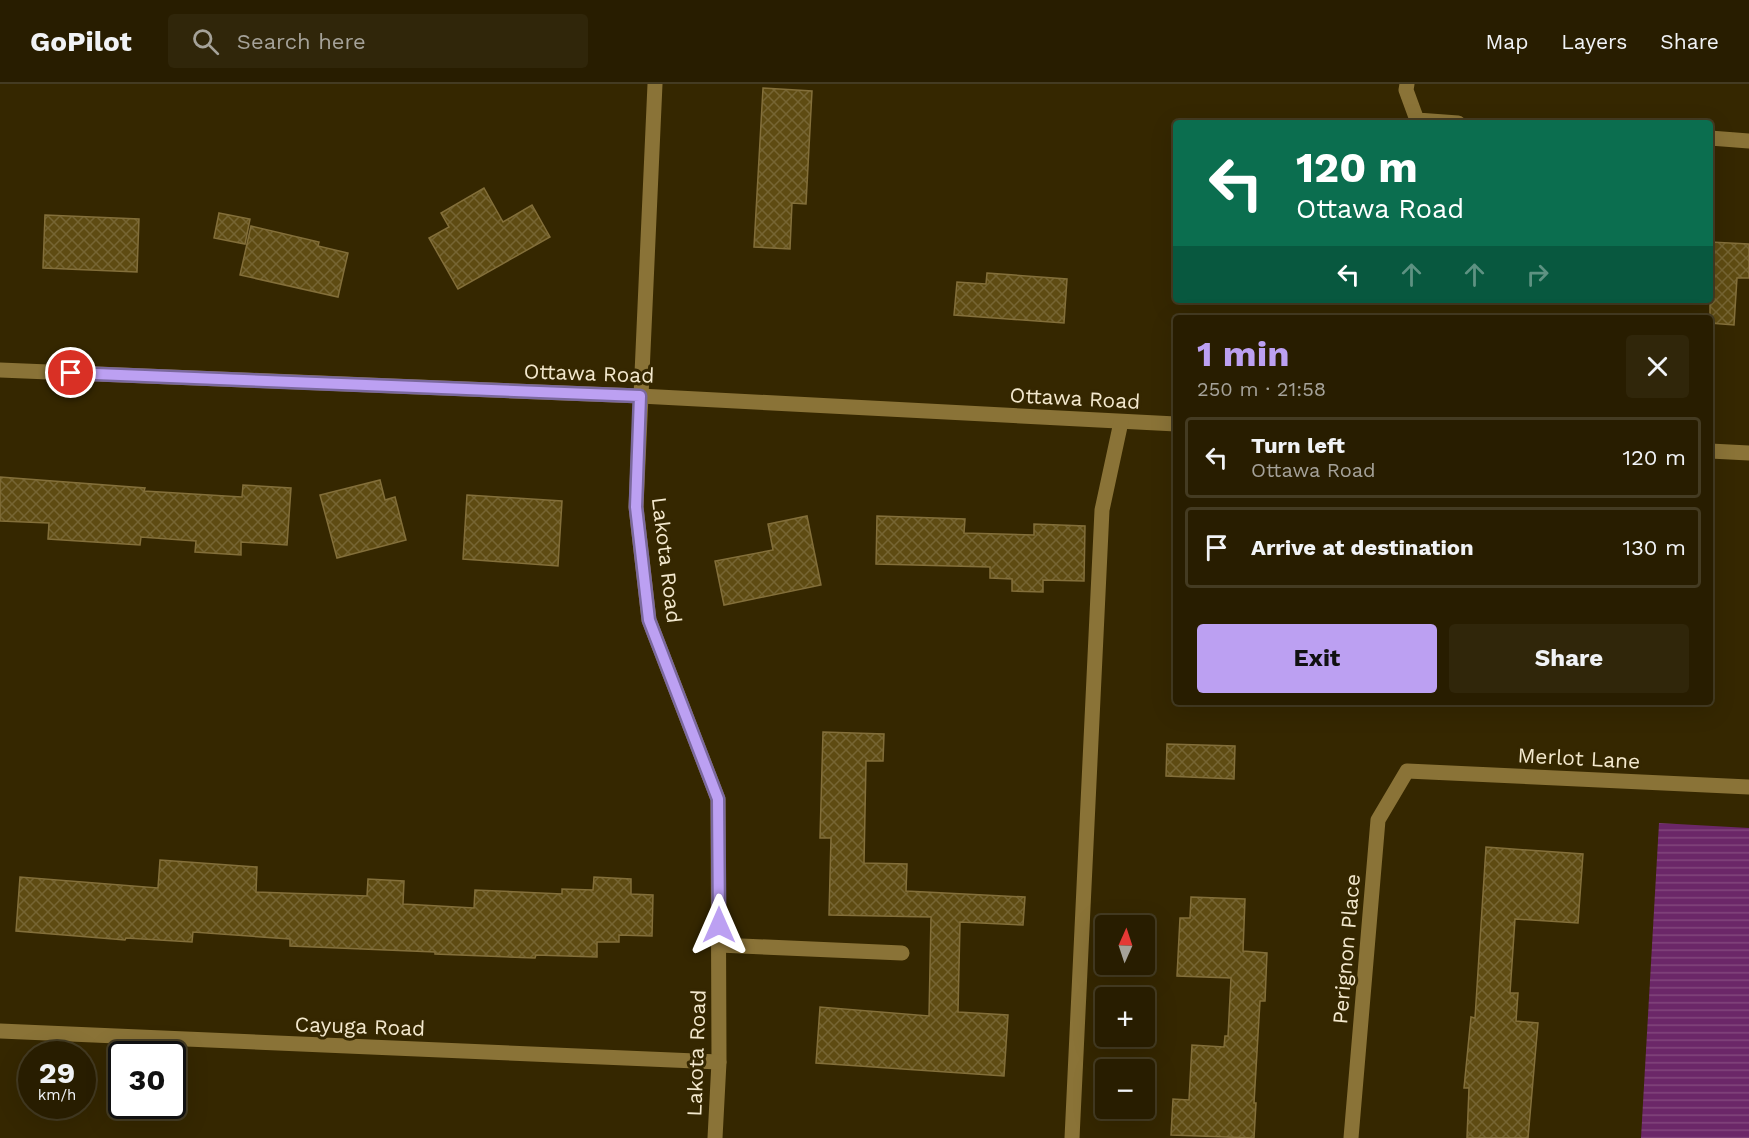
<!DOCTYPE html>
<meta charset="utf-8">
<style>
body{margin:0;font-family:"Work Sans",sans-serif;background:#30260a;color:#f1f3f6;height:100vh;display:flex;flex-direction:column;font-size:22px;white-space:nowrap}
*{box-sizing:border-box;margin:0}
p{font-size:20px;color:#a5a299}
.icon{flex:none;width:33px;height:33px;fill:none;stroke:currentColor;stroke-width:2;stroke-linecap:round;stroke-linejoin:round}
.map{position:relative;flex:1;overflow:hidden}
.sheet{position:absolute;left:1173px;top:231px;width:540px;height:390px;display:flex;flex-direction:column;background:#281d00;border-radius:6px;box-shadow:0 6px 24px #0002,0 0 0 2px #443b22}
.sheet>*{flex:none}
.top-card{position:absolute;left:1173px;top:36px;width:540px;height:183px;border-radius:6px;box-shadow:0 6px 24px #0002,0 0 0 2px #443b22;background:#0b6e4f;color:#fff;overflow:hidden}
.needle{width:39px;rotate:3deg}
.controls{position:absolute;left:1095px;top:831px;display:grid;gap:12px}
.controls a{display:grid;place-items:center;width:60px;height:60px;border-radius:6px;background:#281d00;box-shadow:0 6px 24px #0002,0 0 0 2px #443b22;font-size:30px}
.speed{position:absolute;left:18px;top:957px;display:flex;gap:12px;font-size:30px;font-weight:700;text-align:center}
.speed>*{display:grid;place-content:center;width:78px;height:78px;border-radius:50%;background:#281d00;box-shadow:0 6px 24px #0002,0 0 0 2px #443b22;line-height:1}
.speed small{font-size:15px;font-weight:400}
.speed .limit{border:3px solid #111;border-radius:9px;background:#fff;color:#111}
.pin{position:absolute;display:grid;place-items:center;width:51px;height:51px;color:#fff;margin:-26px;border:3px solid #fff;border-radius:50%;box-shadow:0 2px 6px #0007}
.me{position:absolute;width:66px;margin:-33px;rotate:0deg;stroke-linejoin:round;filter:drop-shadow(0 0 4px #0008)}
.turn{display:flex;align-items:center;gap:21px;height:126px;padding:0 24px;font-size:27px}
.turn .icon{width:78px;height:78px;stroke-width:2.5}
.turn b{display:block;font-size:42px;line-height:51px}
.lanes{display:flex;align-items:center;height:57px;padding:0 24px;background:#0003;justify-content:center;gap:30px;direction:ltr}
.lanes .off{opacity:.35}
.round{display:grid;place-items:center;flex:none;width:63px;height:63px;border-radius:6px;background:#30260a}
.head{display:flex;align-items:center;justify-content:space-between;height:102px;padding:0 24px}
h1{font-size:36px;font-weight:700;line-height:45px;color:#bca0f2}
.primary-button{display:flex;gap:12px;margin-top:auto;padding:12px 24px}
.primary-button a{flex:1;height:69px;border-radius:6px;background:#bca0f2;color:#111;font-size:24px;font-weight:700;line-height:69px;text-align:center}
.primary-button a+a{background:#30260a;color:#f1f3f6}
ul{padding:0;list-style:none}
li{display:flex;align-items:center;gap:18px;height:81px;margin:0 12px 9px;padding:0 12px;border:3px solid #443b22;border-radius:6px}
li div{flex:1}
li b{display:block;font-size:22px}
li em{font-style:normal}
header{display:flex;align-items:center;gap:36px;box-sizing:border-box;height:84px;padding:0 30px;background:#281d00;border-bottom:2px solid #443b22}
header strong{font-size:28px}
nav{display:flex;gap:33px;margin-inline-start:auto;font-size:21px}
.search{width:420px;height:54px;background:#30260a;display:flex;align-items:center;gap:15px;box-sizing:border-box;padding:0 21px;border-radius:6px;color:#a5a299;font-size:22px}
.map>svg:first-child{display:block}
</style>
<header>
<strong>GoPilot</strong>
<div class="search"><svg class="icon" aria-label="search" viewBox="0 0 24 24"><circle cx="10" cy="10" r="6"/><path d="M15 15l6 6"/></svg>Search here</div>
<nav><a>Map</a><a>Layers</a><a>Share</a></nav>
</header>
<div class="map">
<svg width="1749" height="1054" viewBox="0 0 1749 1054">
<defs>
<pattern id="water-rules" width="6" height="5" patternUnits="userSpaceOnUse" patternTransform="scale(1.5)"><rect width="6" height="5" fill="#6b2768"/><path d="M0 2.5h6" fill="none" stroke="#81467c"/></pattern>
<pattern id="building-cross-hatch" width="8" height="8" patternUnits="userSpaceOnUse" patternTransform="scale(1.5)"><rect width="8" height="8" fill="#5e4b12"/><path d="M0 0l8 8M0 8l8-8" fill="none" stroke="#766533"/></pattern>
</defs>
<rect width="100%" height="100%" fill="#352700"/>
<polygon fill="url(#water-rules)" points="1659,739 1749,744 1749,1054 1641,1054"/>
<g fill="url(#building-cross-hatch)" stroke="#836f3a" stroke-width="1.5">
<polygon points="763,4 812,7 806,120 792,119 790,165 754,163"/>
<polygon points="484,104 503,138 532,121 550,153 458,205 429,154 449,143 441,129"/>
<polygon points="219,129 250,135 245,160 214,154"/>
<polygon points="45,131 139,135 137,188 43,184"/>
<polygon points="251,142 319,158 318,162 348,169 338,213 240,191"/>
<polygon points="1710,158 1749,160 1749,194 1737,194 1734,241 1710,239"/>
<polygon points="987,189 1067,195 1064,239 954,231 957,198 986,200"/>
<polygon points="0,393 145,404 144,407 242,413 243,401 291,404 287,461 241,458 241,471 195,468 196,457 141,453 140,461 48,455 49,439 0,437"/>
<polygon points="380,396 385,416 395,413 406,456 337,474 320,411"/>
<polygon points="467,411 562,417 558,482 463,475"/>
<polygon points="807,432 821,501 724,521 715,477 773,466 768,440"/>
<polygon points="877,432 965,435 964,449 1034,451 1034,440 1085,442 1084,497 1043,496 1043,508 1012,507 1012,495 990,494 990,483 876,480"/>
<polygon points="823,648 884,650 883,677 866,677 864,779 907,780 906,807 1025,813 1023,841 960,838 958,928 1008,931 1004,992 816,979 820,923 929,932 931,833 829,831 831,754 820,754"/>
<polygon points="1167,660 1235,662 1234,695 1166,692"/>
<polygon points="1486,763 1583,770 1578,839 1515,835 1510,909 1518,909 1516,937 1538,939 1528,1054 1467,1054 1469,1004 1464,1004 1471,933 1475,934"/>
<polygon points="160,776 257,783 256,808 367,812 368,795 404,797 403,820 474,824 475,806 562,810 562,805 593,806 594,793 631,795 631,810 653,811 652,852 619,851 619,858 597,858 597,873 536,871 535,874 435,870 435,868 290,862 290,855 193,848 192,858 126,854 125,856 16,847 20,793 158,804"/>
<polygon points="1191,813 1245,815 1243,867 1267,869 1265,917 1260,917 1254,1019 1256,1019 1254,1054 1171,1051 1173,1015 1189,1016 1192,961 1224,963 1225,952 1228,952 1231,894 1177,892 1180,834 1190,834"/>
</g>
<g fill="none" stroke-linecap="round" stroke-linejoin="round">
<g stroke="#8a7337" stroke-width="15">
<polyline points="655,0 636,423 649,536 718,715 719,978 715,1054"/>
<polyline points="1407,0 1406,6 1417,36 1458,39"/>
<polyline points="1710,54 1749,57"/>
<polyline points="0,286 640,312 1176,340"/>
<polyline points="1710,367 1749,369"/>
<polyline points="719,861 902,869"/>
<polyline points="0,947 719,978"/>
<polyline points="1072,1054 1102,426 1121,338"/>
<polyline points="1351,1054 1378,736 1407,687 1749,703"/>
</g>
</g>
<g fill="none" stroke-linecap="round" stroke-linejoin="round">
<defs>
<polyline id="route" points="71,289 640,312 636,423 649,536 718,715 719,841"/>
</defs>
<use href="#route" stroke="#7a689d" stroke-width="15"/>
<use href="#route" stroke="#bca0f2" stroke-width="10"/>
</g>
<g text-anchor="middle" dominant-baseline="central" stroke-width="6" stroke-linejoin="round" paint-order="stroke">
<g font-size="21" fill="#f3e8cd" stroke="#352700">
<text transform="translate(589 289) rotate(2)">Ottawa Road</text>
<text transform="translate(1075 314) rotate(3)">Ottawa Road</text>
<text transform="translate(667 476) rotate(83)">Lakota Road</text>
<text transform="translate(1579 674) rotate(3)">Merlot Lane</text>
<text transform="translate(1346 865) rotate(-85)">Perignon Place</text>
<text transform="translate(360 942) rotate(2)">Cayuga Road</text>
<text transform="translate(696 969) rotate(-88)">Lakota Road</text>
</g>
</g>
</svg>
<div class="controls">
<a><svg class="needle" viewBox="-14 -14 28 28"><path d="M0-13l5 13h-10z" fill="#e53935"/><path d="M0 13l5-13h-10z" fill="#a5a299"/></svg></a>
<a>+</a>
<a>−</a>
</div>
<div class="speed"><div>29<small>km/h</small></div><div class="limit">30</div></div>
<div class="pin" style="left:71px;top:289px;background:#d93025"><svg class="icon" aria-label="arrive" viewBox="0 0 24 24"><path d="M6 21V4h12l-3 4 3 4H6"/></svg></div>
<svg class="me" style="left:719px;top:841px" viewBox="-20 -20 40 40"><path d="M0-17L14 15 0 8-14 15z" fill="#bca0f2" stroke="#fff" stroke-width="4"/></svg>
<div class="top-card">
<div class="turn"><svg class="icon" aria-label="left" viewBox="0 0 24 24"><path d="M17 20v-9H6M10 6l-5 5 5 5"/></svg><div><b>120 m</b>Ottawa Road</div></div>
<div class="lanes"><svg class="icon" aria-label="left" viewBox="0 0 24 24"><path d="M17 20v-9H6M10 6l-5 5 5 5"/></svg><svg class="icon off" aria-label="ahead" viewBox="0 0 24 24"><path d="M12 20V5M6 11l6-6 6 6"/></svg><svg class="icon off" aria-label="ahead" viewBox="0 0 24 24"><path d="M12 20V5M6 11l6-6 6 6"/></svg><svg class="icon off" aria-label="right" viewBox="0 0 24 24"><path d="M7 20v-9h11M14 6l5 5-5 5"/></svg></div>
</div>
<section class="sheet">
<div class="head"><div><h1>1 min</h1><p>250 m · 21:58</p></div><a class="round"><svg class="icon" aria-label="close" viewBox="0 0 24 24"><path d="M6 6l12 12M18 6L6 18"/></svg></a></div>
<ul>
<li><svg class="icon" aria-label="left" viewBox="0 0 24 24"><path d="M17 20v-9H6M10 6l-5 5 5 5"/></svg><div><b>Turn left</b><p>Ottawa Road</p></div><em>120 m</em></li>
<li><svg class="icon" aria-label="arrive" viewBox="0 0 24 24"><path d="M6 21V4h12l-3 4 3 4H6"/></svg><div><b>Arrive at destination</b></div><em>130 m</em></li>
</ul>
<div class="primary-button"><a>Exit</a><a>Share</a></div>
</section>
</div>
